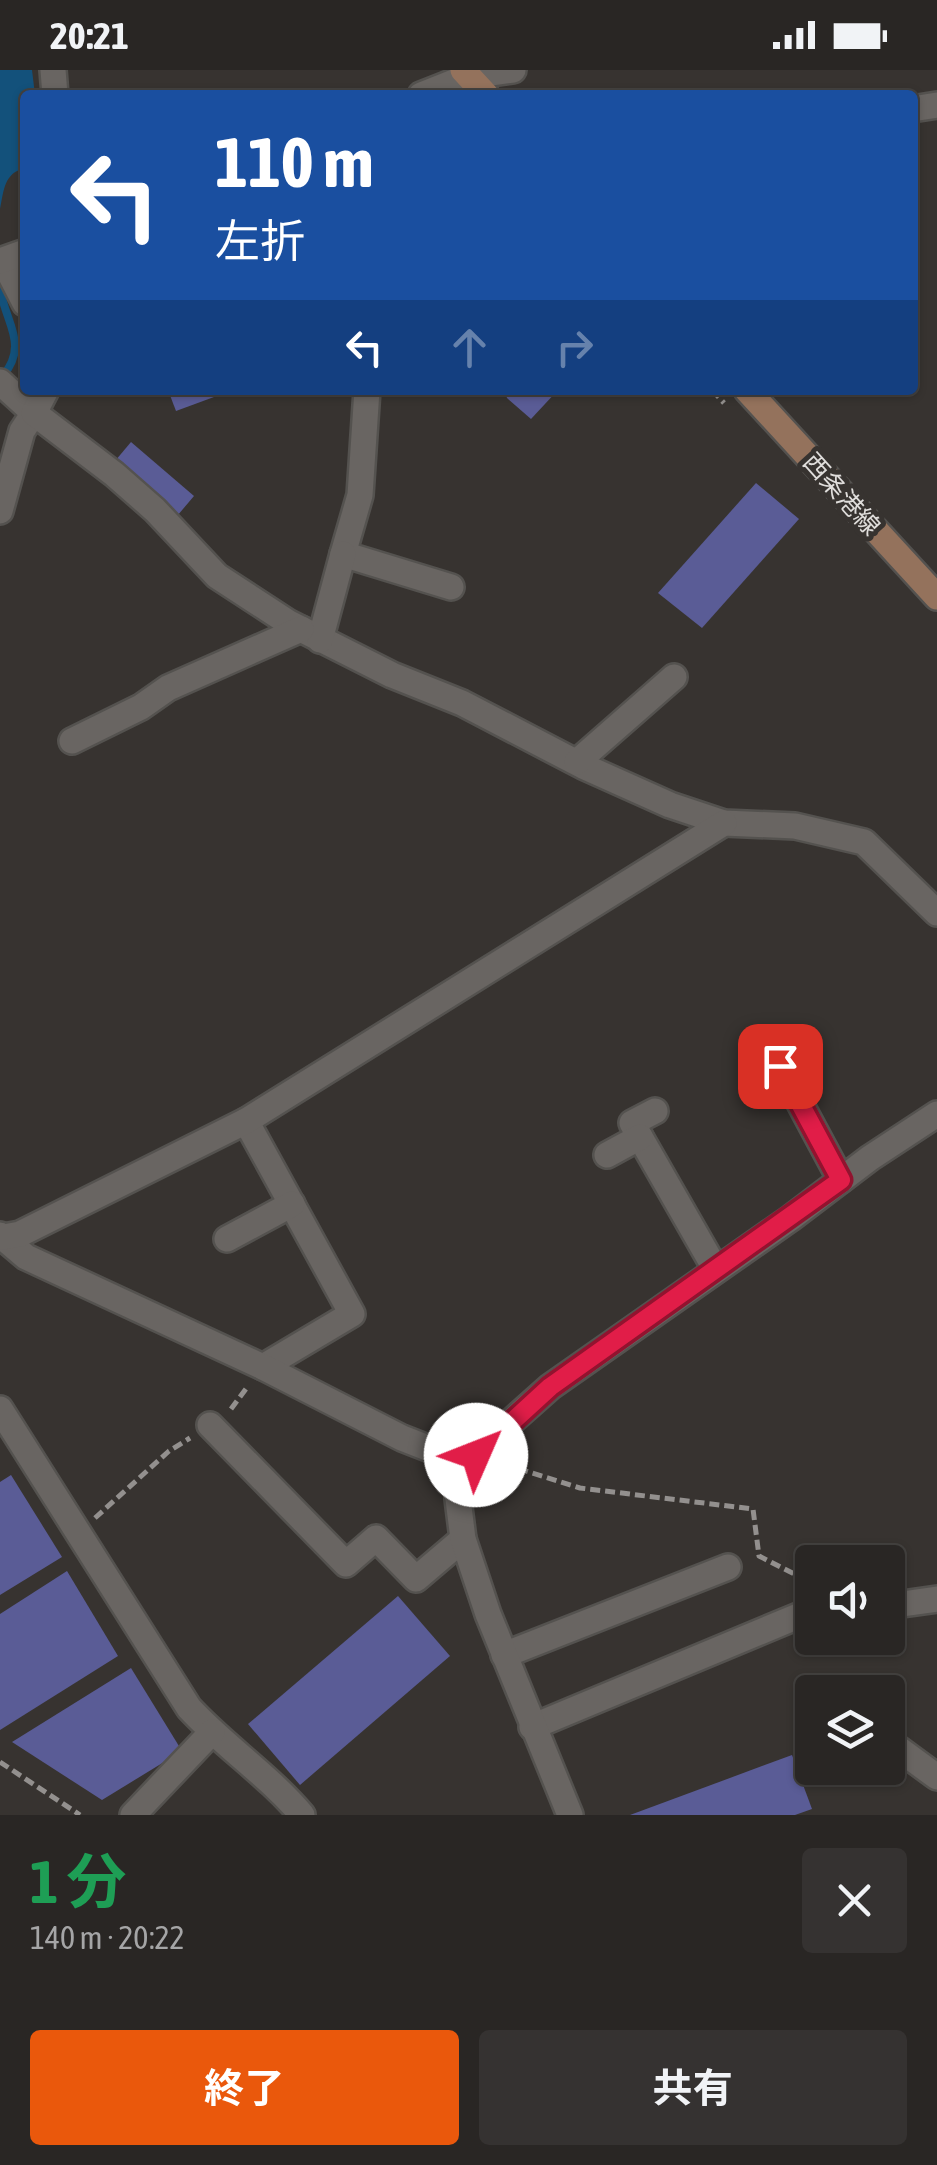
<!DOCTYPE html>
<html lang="ja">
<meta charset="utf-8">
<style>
body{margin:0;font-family:"Asap Condensed","Noto Sans JP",sans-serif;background:#353231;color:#f1f3f6;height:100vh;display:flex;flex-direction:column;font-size:38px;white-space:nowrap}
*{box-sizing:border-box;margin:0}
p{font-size:32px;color:#a5a5a6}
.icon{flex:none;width:55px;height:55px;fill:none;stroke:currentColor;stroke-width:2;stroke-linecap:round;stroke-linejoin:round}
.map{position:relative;height:1745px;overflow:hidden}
.sheet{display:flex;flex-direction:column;background:#292624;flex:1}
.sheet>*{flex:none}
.guide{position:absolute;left:20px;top:20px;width:898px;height:305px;border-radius:10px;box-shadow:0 2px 8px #0004,0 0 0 2px #454341;background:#1a4fa0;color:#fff;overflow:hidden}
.controls{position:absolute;left:795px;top:1475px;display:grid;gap:20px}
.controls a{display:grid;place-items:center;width:110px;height:110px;border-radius:10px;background:#292624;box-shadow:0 2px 8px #0004,0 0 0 2px #454341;font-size:50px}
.pin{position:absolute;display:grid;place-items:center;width:85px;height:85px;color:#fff;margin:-42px;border-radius:20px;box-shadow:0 5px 15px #0006}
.me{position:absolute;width:110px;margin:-55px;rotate:46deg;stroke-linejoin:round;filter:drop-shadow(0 0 8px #0008)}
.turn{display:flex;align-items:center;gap:35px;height:210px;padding:0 30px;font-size:45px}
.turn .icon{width:130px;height:130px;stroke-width:2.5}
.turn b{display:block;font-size:70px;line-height:85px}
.lanes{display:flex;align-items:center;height:95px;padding:0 30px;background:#0003;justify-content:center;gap:50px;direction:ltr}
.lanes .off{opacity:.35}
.round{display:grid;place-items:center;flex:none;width:105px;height:105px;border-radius:10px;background:#353231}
.overview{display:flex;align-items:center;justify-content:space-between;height:170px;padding:0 30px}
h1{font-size:60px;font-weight:700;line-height:75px;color:#1e9e55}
.button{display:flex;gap:20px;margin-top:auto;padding:20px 30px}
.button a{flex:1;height:115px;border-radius:10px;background:#ea580c;color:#fff;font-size:40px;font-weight:700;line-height:115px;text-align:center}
.button a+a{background:#353231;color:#f1f3f6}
.status{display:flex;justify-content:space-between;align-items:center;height:70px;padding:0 50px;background:#292624;direction:ltr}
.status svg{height:28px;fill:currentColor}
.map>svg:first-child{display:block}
</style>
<div class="status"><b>20:21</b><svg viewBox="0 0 49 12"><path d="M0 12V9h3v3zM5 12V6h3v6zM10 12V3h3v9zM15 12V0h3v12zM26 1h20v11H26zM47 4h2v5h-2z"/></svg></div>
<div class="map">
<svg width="937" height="1745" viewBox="0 0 937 1745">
<rect width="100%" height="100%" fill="#373330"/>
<path fill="#13517b" d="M0,0H32L35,25H25V98C4,103 4,120 0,139Z"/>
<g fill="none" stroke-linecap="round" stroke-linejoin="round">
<path stroke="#13517b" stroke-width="8" d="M0,218C5,253 30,274 2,307"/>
</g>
<g fill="#5a5c96">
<polygon points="168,320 233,320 176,341"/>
<polygon points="504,320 558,320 531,349 507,328"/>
<polygon points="131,372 194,426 172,452 110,397"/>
<polygon points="756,413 799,449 702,558 658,523"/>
<polygon points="11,1405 62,1487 0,1525 0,1412"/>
<polygon points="67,1501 118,1586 0,1660 0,1544"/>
<polygon points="398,1526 450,1586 300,1715 248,1654"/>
<polygon points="131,1598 182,1681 102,1730 12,1672"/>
<polygon points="792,1685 812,1739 795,1745 630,1745"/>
</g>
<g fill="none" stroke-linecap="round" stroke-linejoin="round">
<defs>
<g id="minor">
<polyline points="53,0 55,25"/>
<polyline points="912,39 937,35"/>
<polyline points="11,206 25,233"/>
<polyline points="0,312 34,343 22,361 0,441"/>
<polyline points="46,320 34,343 114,404 155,440 217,506 289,553 392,605 462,633 583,696 670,735 724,753 795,756 864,772 937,843"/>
<polyline points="367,320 360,425 343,484 451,517"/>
<polyline points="320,570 343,484"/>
<polyline points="72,671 141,637 168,618 301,559"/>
<polyline points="577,692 674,607"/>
<polyline points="780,996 841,1110"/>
<polyline points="655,1041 632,1053 716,1200"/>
<polyline points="246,1051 352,1244 263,1297"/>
<polyline points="607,1085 640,1067"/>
<polyline points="0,1165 26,1187 263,1297 402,1368 471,1395"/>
<polyline points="4,1167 20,1164 246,1051 724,753"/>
<polyline points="227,1169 292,1134"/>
<path d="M0,1339L189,1638C224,1676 268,1705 302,1745"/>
<polyline points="210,1355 346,1494 376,1468 416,1509 463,1469"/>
<polyline points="888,1536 937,1529"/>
<polyline points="504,1585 728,1497"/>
<polyline points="532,1657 803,1544"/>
<polyline points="888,1671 937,1707"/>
<polyline points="133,1745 212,1662"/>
<polyline points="570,1745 488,1544 463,1469 458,1429 462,1411 487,1373 550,1317 791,1148 870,1088 937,1044"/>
</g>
<g id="tertiary">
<polyline points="421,25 469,6 513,0"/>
<polyline points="0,191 25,182"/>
</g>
<g id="secondary">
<polyline points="463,0 486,25"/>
<polyline points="747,320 937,527"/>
</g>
</defs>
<use href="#minor" stroke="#54524f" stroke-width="30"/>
<use href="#tertiary" stroke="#54524f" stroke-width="30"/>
<use href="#secondary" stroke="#54524f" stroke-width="30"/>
<g stroke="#93908e" stroke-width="5" stroke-dasharray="10 5" stroke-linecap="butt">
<polyline points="712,320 724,333"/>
<polyline points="231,1339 248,1316"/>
<polyline points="504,1394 580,1418 753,1439 759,1486 812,1513"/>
<polyline points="95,1448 169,1381 190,1368"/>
<polyline points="0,1692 80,1745"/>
</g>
<use href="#minor" stroke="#696562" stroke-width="25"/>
<use href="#tertiary" stroke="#696562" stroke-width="25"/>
<use href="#secondary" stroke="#94725c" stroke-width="25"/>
</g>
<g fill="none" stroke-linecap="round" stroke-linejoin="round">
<defs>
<polyline id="route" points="476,1385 550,1317 841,1110 780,996"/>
</defs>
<use href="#route" stroke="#92132f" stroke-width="25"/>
<use href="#route" stroke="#e11d48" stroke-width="18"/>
</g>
<g text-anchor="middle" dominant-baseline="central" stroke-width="10" stroke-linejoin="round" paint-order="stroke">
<g font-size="25" fill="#e0dedc" stroke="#373330">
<text transform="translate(842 424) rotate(48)">西条港線</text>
</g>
</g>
</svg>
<div class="controls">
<a><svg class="icon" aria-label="sound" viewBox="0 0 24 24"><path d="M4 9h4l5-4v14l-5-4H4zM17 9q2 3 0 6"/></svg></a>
<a><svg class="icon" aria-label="layers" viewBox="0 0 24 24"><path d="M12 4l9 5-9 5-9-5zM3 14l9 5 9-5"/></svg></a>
</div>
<div class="pin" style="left:780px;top:996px;background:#d93025"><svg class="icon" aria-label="arrive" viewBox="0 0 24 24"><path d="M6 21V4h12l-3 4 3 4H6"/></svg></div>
<svg class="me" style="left:476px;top:1385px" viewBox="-20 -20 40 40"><circle r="19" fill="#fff"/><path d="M0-13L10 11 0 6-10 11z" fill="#e11d48"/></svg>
<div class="guide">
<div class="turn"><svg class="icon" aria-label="left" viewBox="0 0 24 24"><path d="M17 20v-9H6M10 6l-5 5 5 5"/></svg><div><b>110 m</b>左折</div></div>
<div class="lanes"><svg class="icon" aria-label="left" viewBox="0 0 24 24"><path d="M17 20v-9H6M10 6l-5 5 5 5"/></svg><svg class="icon off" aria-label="ahead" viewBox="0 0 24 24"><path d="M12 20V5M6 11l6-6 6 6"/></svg><svg class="icon off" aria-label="right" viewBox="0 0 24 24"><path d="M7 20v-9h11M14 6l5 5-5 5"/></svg></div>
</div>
</div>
<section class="sheet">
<div class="overview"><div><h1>1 分</h1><p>140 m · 20:22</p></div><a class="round"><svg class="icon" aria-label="close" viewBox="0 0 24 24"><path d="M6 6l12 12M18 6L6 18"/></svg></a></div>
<div class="button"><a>終了</a><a>共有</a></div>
</section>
